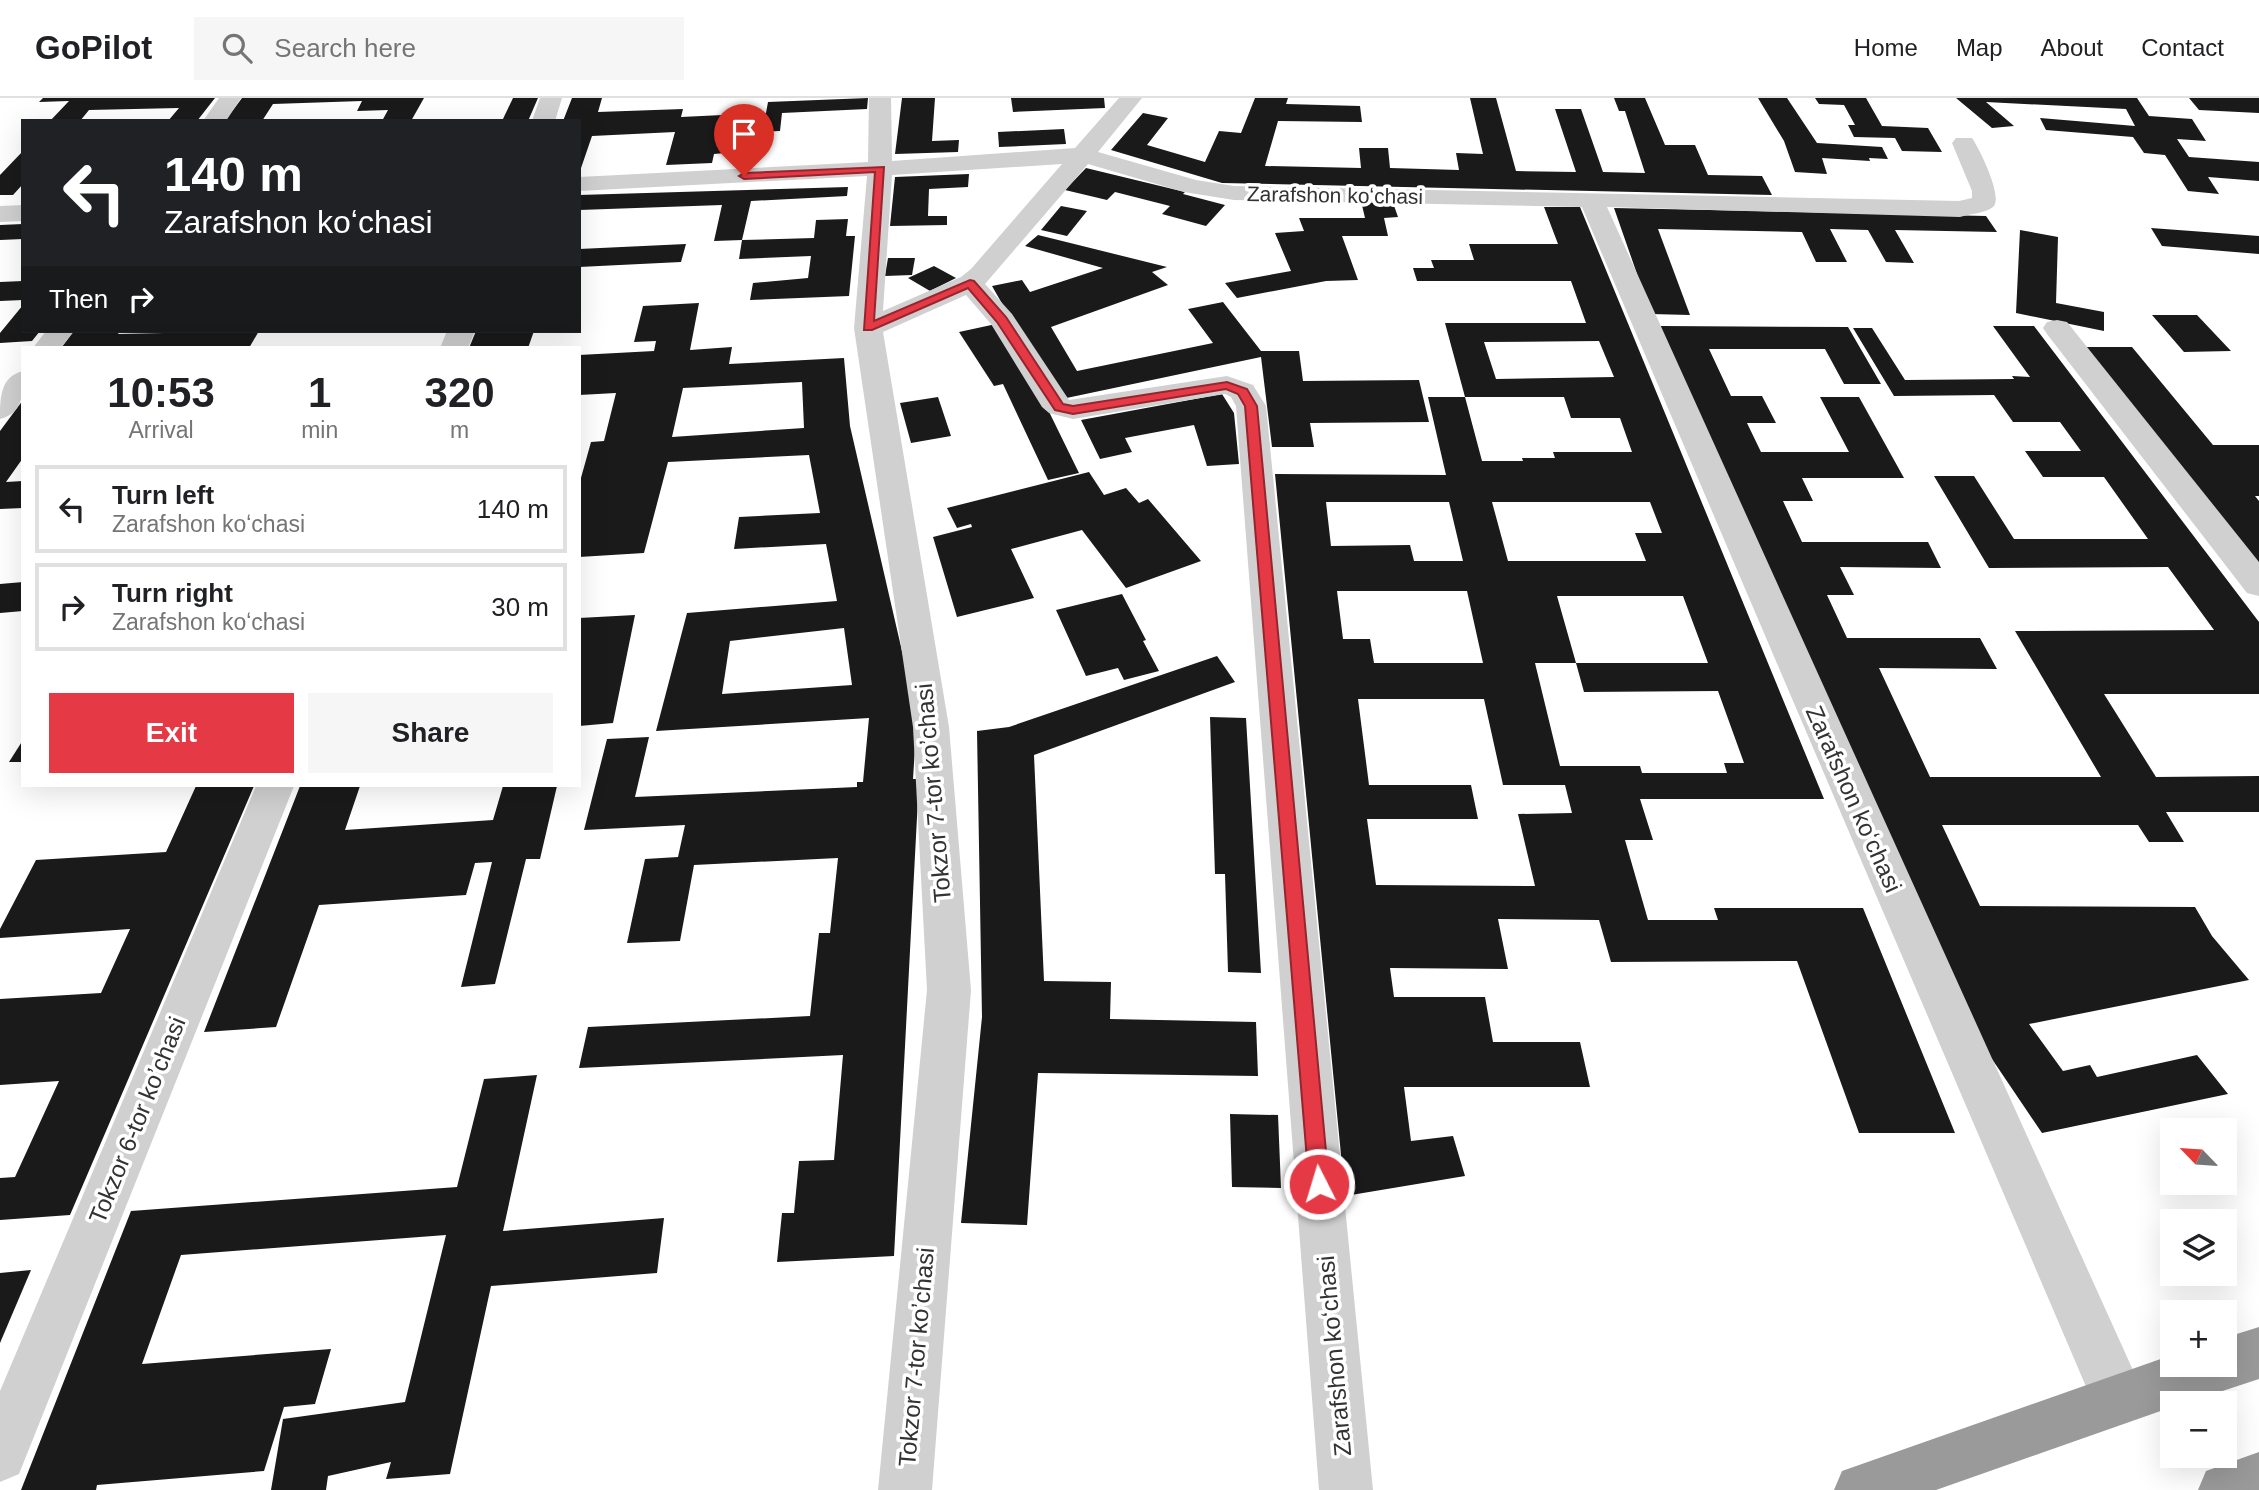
<!DOCTYPE html>
<meta charset="utf-8">
<style>
body{margin:0;font-family:Arial,sans-serif;background:#f6f6f6;color:#202124;height:100vh;display:flex;flex-direction:column;font-size:26px;white-space:nowrap}
*{box-sizing:border-box;margin:0}
p{font-size:23px;color:#757577}
.icon{flex:none;width:38px;height:38px;fill:none;stroke:currentColor;stroke-width:2;stroke-linecap:round;stroke-linejoin:round}
.map{position:relative;flex:1;overflow:hidden}
.drawer{position:absolute;left:21px;top:248px;width:560px;height:441px;display:flex;flex-direction:column;background:#fff;border-radius:0px;box-shadow:0 7px 28px #0002}
.drawer>*{flex:none}
.hud{position:absolute;left:21px;top:21px;width:560px;height:214px;border-radius:0px;box-shadow:0 7px 28px #0002;background:#202124;color:#fff;overflow:hidden}
.needle{width:46px;rotate:295deg}
.fabs{position:absolute;left:2160px;top:1020px;display:grid;gap:14px}
.fabs a{display:grid;place-items:center;width:77px;height:77px;border-radius:0px;background:#fff;box-shadow:0 7px 28px #0002;font-size:35px}
.pin{position:absolute;display:grid;place-items:center;width:60px;height:60px;color:#fff;margin:-72px -30px;border-radius:50% 50% 50% 0;rotate:-45deg;box-shadow:0 0 7px #0007}
.pin .icon{rotate:45deg}
.me{position:absolute;width:77px;margin:-38px;rotate:355deg;stroke-linejoin:round;filter:drop-shadow(0 0 5px #0008)}
.turn{display:flex;align-items:center;gap:24px;height:147px;padding:0 28px;font-size:32px}
.turn .icon{width:91px;height:91px;stroke-width:2.5}
.turn b{display:block;font-size:49px;line-height:60px}
.then{display:flex;align-items:center;height:66px;padding:0 28px;background:#0003;gap:14px;font-size:26px}
.eta{display:flex;justify-content:space-evenly;align-items:center;height:119px;text-align:center}
.eta b{font-size:42px;font-weight:800;line-height:49px}
.button{display:flex;gap:14px;margin-top:auto;padding:14px 28px}
.button a{flex:1;height:80px;border-radius:0px;background:#e63946;color:#fff;font-size:28px;font-weight:800;line-height:80px;text-align:center}
.button a+a{background:#f6f6f6;color:#202124}
ul{padding:0;list-style:none}
li{display:flex;align-items:center;gap:21px;height:88px;margin:0 14px 10px;padding:0 14px;border:4px solid #e0e0e0;border-radius:0px}
li div{flex:1}
li b{display:block;font-size:26px}
li em{font-style:normal}
header{display:flex;align-items:center;gap:42px;box-sizing:border-box;height:98px;padding:0 35px;background:#fff;border-bottom:2px solid #e0e0e0}
header strong{font-size:33px}
nav{display:flex;gap:38px;margin-inline-start:auto;font-size:24px}
.search{width:490px;height:63px;background:#f6f6f6;display:flex;align-items:center;gap:18px;box-sizing:border-box;padding:0 24px;border-radius:0px;color:#757577;font-size:26px}
.map>svg:first-child{display:block}
</style>
<header>
<strong>GoPilot</strong>
<div class="search"><svg class="icon" aria-label="search" viewBox="0 0 24 24"><circle cx="10" cy="10" r="6"/><path d="M15 15l6 6"/></svg>Search here</div>
<nav><a>Home</a><a>Map</a><a>About</a><a>Contact</a></nav>
</header>
<div class="map">
<svg width="2259" height="1392" viewBox="0 0 2259 1392">
<rect width="100%" height="100%" fill="#fff"/>
<g fill="#1a1a1a" fill-rule="evenodd">
<polygon points="43,0 215,0 197,23 168,23 179,10 89,12 80,23 50,23 69,3 39,4"/>
<polygon points="242,0 424,0 411,23 382,23 388,12 357,13 362,3 273,6 262,23 225,23"/>
<polygon points="513,0 538,0 528,23 502,23"/>
<polygon points="572,0 602,0 598,14 683,11 681,19 766,15 768,4 868,0 867,11 782,15 780,33 730,35 725,55 714,56 712,65 666,67 675,34 592,38 580,73 579,23 563,23"/>
<polygon points="902,0 935,0 932,43 959,42 958,54 895,56"/>
<polygon points="1011,0 1104,0 1105,10 1013,14"/>
<polygon points="1255,0 1288,0 1286,6 1360,8 1362,24 1278,23 1265,68 1361,70 1359,50 1388,50 1390,70 1459,72 1456,55 1483,56 1470,0 1496,0 1516,73 1576,74 1555,11 1581,11 1603,74 1645,75 1625,13 1619,13 1614,0 1645,0 1665,47 1695,47 1708,77 1762,78 1772,97 1222,85 1111,52 1143,15 1168,20 1147,47 1205,64 1219,33 1241,35"/>
<polygon points="1758,0 1787,0 1817,45 1882,49 1888,61 1869,60 1870,63 1822,60 1827,76 1795,74 1784,43"/>
<polygon points="1815,0 1866,0 1882,28 1928,30 1942,54 1902,53 1895,40 1854,39 1848,27 1855,27 1844,7 1819,6"/>
<polygon points="1956,0 2137,0 2149,18 2192,21 2206,43 2177,41 2189,59 2259,64 2259,83 2208,79 2219,96 2188,93 2165,57 2144,55 2133,39 2046,32 2040,20 2135,28 2126,11 1986,4 2014,28 1992,30"/>
<polygon points="2189,0 2259,0 2259,15 2199,12"/>
<polygon points="1064,31 1066,46 999,49 998,34"/>
<polygon points="23,53 23,86 13,97 0,97 0,77"/>
<polygon points="1086,70 1185,94 1183,96 1225,107 1206,128 1162,116 1170,108 1115,94 1107,102 1065,92"/>
<polygon points="969,76 968,89 929,91 928,118 947,118 947,127 890,128 895,79"/>
<polygon points="848,89 847,98 751,103 742,142 714,143 722,107 579,112 579,97"/>
<polygon points="1392,102 1398,119 1384,120 1388,138 1342,138 1358,182 1326,183 1237,200 1225,185 1291,173 1275,135 1304,133 1299,120 1365,120 1361,103"/>
<polygon points="1061,108 1087,113 1067,138 1041,132"/>
<path d="M1544,109H1580L1824,701H1640L1653,742H1625L1648,822H1718L1714,810H1863L1955,1035H1859L1797,863L1611,864L1599,822L1498,821L1508,871L1390,870L1394,899H1485L1493,944H1580L1590,989H1404L1411,1043L1453,1038L1465,1078L1345,1098L1275,376L1446,377L1428,299H1465L1445,225H1586L1571,183H1417L1413,170H1434L1431,162H1474L1469,146H1558ZM1599,243L1614,279L1496,281L1484,244ZM1465,299H1564L1571,320H1620L1632,354H1553L1555,360H1522L1523,363H1482ZM1326,404H1449L1463,463H1414L1410,447L1331,448ZM1492,404H1650L1662,435H1635L1646,463H1508ZM1337,493H1467L1483,565H1374L1370,541H1343ZM1557,498H1683L1708,565H1576L1584,594L1718,593L1744,665H1724L1727,675H1642L1640,668H1560L1535,565H1576ZM1358,601H1484L1503,687H1565L1572,715L1518,716L1535,788L1376,787L1367,721H1478L1471,687H1369Z"/>
<polygon points="1614,110 1986,118 1997,134 1895,132 1914,165 1886,164 1868,132 1830,131 1847,164 1816,164 1802,134 1658,131 1690,217 1651,216"/>
<polygon points="848,121 846,138 855,138 849,198 750,202 753,185 808,180 811,158 739,161 742,142 814,140 816,122"/>
<polygon points="23,126 23,141 0,142 0,127"/>
<polygon points="2151,130 2259,138 2259,156 2162,148"/>
<polygon points="2020,132 2058,139 2056,205 2104,214 2104,233 2016,215"/>
<polygon points="1038,137 1167,169 1152,174 1168,187 1051,229 1077,273 1213,245 1188,211 1223,204 1261,253 1299,253 1303,283 1419,282 1429,324 1310,325 1314,349 1272,349 1261,259 1057,302 992,188 1022,182 1030,194 1103,170 1025,148"/>
<polygon points="686,146 681,164 579,169 579,151"/>
<polygon points="888,160 915,160 912,177 885,178"/>
<polygon points="934,168 956,180 930,193 908,180"/>
<polygon points="23,183 23,202 0,203 0,184"/>
<path d="M699,205L690,252L732,249L729,266L844,260L850,328L917,618L913,681H919L894,1158L777,1164L782,1115H794L799,1063L834,1062L843,957L579,970L588,929L810,918L819,835H830L838,760L694,767L680,843L627,845L645,761L678,759L685,727L584,732L607,641L649,639L635,699L857,689V684H863L869,620L656,633L687,515L837,503L826,446L734,451L739,419L820,415L809,357L668,364L644,455L579,459V387L591,344L604,343L616,295L579,297V257L654,253L656,243L634,244L643,208ZM802,284L804,330L672,339L683,290ZM844,530L852,587L722,596L730,543Z"/>
<polygon points="23,207 23,233 40,233 32,243 0,245 0,235"/>
<polygon points="2152,217 2197,217 2231,253 2184,254"/>
<polygon points="996,226 1032,279 1079,375 1048,382 1003,286 994,288 959,234"/>
<polygon points="1660,228 1848,229 1881,286 1844,286 1825,251 1709,251 1731,298 1762,298 1776,325 1747,325 1761,354 1849,354 1820,299 1859,299 1904,380 1802,380 1813,403 1783,403 1802,444 1928,444 1941,470 1840,469 1854,497 1827,497 1847,540 1980,540 1997,571 1879,570 1930,679 2101,679 2015,533 2214,532 2168,469 1989,470 1934,378 1974,378 2014,441 2148,441 2104,379 2043,379 2025,353 2081,353 2060,324 2013,324 1994,297 1894,298 1853,230 1872,230 1905,282 2014,281 2012,278 2030,279 1993,228 2034,228 2259,524 2259,596 2104,596 2156,679 2259,678 2259,714 2166,714 2184,744 2149,744 2138,727 1942,727 1980,808 2195,809 2212,838 2249,882 2029,926 2063,973 2090,967 2097,979 2197,957 2228,996 2042,1035 1944,890"/>
<polygon points="74,233 120,233 118,236 259,233 249,250 61,250"/>
<polygon points="476,233 534,233 528,250 469,250"/>
<polygon points="2083,249 2132,249 2213,347 2259,347 2259,398 2255,398 2259,403 2259,474"/>
<polygon points="1222,296 1234,315 1239,366 1207,368 1194,327 1125,340 1132,354 1100,361 1081,322"/>
<polygon points="938,299 951,338 911,345 900,305"/>
<polygon points="23,302 23,360 6,384 23,383 23,410 0,411 0,333"/>
<polygon points="1089,374 1104,397 1126,390 1139,405 1148,401 1201,463 1126,490 1082,432 1011,451 1034,500 957,519 933,439 972,429 971,426 957,430 947,410"/>
<polygon points="23,484 23,513 0,515 0,486"/>
<polygon points="1122,496 1146,542 1143,543 1159,573 1124,582 1118,570 1086,578 1056,512"/>
<polygon points="635,517 613,625 579,628 579,520"/>
<polygon points="1217,558 1235,584 1034,657 1044,883 1111,884 1110,921 1256,924 1258,978 1038,975 1027,1127 961,1125 982,919 977,633 1009,629"/>
<polygon points="1210,619 1246,620 1261,875 1228,874 1225,776 1215,776"/>
<polygon points="23,642 23,664 9,664"/>
<polygon points="196,688 254,688 70,1117 0,1122 0,1080 15,1079 59,983 0,987 0,901 101,895 130,831 0,840 0,831 36,762 166,754"/>
<polygon points="300,688 360,688 345,732 493,722 503,688 557,688 540,761 526,761 495,886 461,889 492,764 475,765 466,797 319,807 276,929 204,934"/>
<polygon points="537,977 503,1133 664,1120 657,1175 491,1188 450,1376 386,1381 391,1364 328,1378 326,1392 271,1392 283,1321 405,1304 446,1137 181,1157 142,1266 331,1251 315,1306 284,1309 264,1373 97,1387 96,1392 21,1392 131,1113 457,1089 484,981"/>
<polygon points="1230,1016 1278,1017 1281,1090 1232,1089"/>
<polygon points="31,1172 0,1245 0,1175"/>
</g>
<g fill="none" stroke-linecap="round" stroke-linejoin="round">
<g fill="#d0d0d0" fill-rule="evenodd">
<polygon points="219,0 241,0 226,23 203,23"/>
<polygon points="540,0 562,0 555,23 532,23"/>
<path d="M869,0H891L892,63L1075,50L1119,0H1142L1098,54L1196,82L1234,88L1959,103L1972,100V93L1952,45L1956,40H1972C1979,50 2004,100 1993,109C1986,115 1969,116 1960,119L1607,109L2137,1281L2144,1300L2137,1319L2118,1326L2099,1319L1582,109L1234,102L1184,94L1088,66L985,186L1012,216L1069,302L1227,278L1253,287L1266,308L1373,1392H1319L1236,308L1231,299L1225,296L1073,321L1049,315L1042,309L991,226L966,197L883,234L949,629L971,892L932,1392H878L927,892L913,629L854,230L867,78L579,93V79L868,64ZM1062,66L971,171L961,179L883,213L892,77Z"/>
<polygon points="23,107 23,123 0,124 0,108"/>
<polygon points="2057,222 2067,224 2259,464 2259,498 2247,495 2047,236 2043,230 2047,224"/>
<polygon points="46,233 74,233 61,250 33,250"/>
<polygon points="447,233 475,233 468,250 440,250"/>
<path d="M23,273C23,294 24,315 0,321C0,300 0,279 23,273Z"/>
<polygon points="256,688 294,688 19,1376 0,1384 0,1293"/>
</g>
<g fill="#9a9a9a" fill-rule="evenodd">
<polygon points="2259,1229 2259,1281 2183,1306 2172,1306 2172,1309 1936,1392 1834,1392 1842,1373 2172,1257 2172,1267 2224,1267 2224,1240"/>
<polygon points="2259,1354 2259,1392 2198,1392 2206,1373"/>
</g>
</g>
<polygon fill="#e63946" stroke="#96252e" stroke-width="2" points="884,69 874,223 970,182 974,183 1006,219 1063,306 1073,308 1227,284 1247,291 1257,308 1329,1086 1326,1093 1319,1096 1312,1093 1309,1086 1245,308 1238,296 1226,291 1073,316 1055,312 997,224 968,190 872,232 864,232 875,74 744,81 739,78 744,75"/>
<g text-anchor="middle" dominant-baseline="central" stroke-width="7" stroke-linejoin="round" paint-order="stroke">
<g font-size="21" fill="#333" stroke="#fff">
<text transform="translate(1335 97) rotate(1)">Zarafshon koʻchasi</text>
</g>
<g font-size="24" fill="#333" stroke="#fff">
<text transform="translate(933 695) rotate(-95)">Tokzor 7-tor koʼchasi</text>
<text transform="translate(1854 701) rotate(66)">Zarafshon koʻchasi</text>
<text transform="translate(137 1022) rotate(-68)">Tokzor 6-tor koʼchasi</text>
<text transform="translate(1334 1258) rotate(-95)">Zarafshon koʻchasi</text>
<text transform="translate(916 1259) rotate(-85)">Tokzor 7-tor koʼchasi</text>
</g>
</g>
</svg>
<div class="fabs">
<a><svg class="needle" viewBox="-14 -14 28 28"><path d="M0-13l5 13h-10z" fill="#e53935"/><path d="M0 13l5-13h-10z" fill="#757577"/></svg></a>
<a><svg class="icon" aria-label="layers" viewBox="0 0 24 24"><path d="M12 4l9 5-9 5-9-5zM3 14l9 5 9-5"/></svg></a>
<a>+</a>
<a>−</a>
</div>
<div class="pin" style="left:744px;top:78px;background:#d93025"><svg class="icon" aria-label="arrive" viewBox="0 0 24 24"><path d="M6 21V4h12l-3 4 3 4H6"/></svg></div>
<svg class="me" style="left:1319px;top:1086px" viewBox="-20 -20 40 40"><circle r="17" fill="#e63946" stroke="#fff" stroke-width="3"/><path d="M0-11L8 9 0 5-8 9z" fill="#fff"/></svg>
<div class="hud">
<div class="turn"><svg class="icon" aria-label="left" viewBox="0 0 24 24"><path d="M17 20v-9H6M10 6l-5 5 5 5"/></svg><div><b>140 m</b>Zarafshon koʻchasi</div></div>
<div class="then">Then<svg class="icon" aria-label="right" viewBox="0 0 24 24"><path d="M7 20v-9h11M14 6l5 5-5 5"/></svg></div>
</div>
<section class="drawer">
<div class="eta">
<div><b>10:53</b><p>Arrival</p></div>
<div><b>1</b><p>min</p></div>
<div><b>320</b><p>m</p></div>
</div>
<ul>
<li><svg class="icon" aria-label="left" viewBox="0 0 24 24"><path d="M17 20v-9H6M10 6l-5 5 5 5"/></svg><div><b>Turn left</b><p>Zarafshon koʻchasi</p></div><em>140 m</em></li>
<li><svg class="icon" aria-label="right" viewBox="0 0 24 24"><path d="M7 20v-9h11M14 6l5 5-5 5"/></svg><div><b>Turn right</b><p>Zarafshon koʻchasi</p></div><em>30 m</em></li>
</ul>
<div class="button"><a>Exit</a><a>Share</a></div>
</section>
</div>
